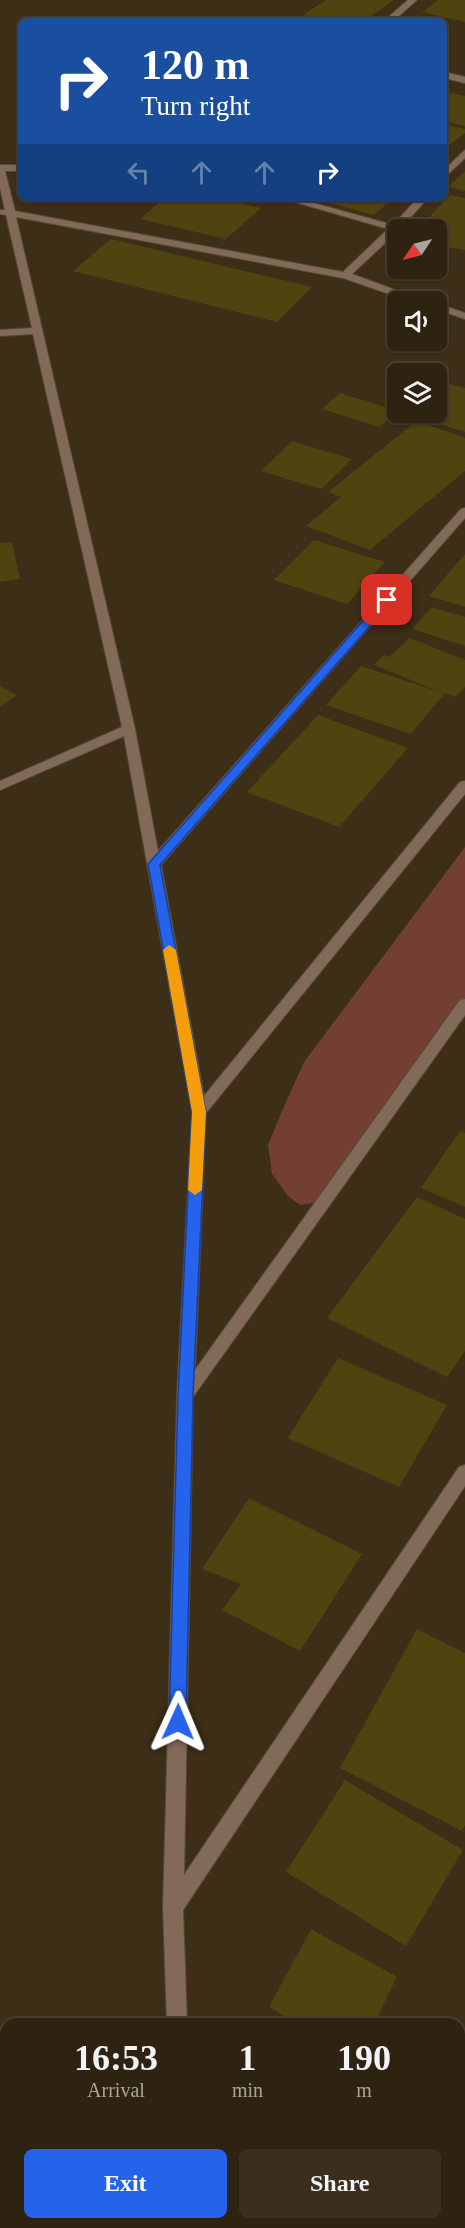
<!DOCTYPE html>
<style>
body{margin:0;font-family:"Times New Roman",serif;background:#3a2f1f;color:#f1f3f6;height:100vh;display:flex;flex-direction:column;font-size:22px;white-space:nowrap}
*{box-sizing:border-box;margin:0}
p{font-size:20px;color:#a7a49f}
.icon{flex:none;width:33px;height:33px;fill:none;stroke:currentColor;stroke-width:2;stroke-linecap:round;stroke-linejoin:round}
.map{position:relative;flex:1;overflow:hidden}
.drawer{position:absolute;left:0px;top:2018px;width:465px;height:212px;display:flex;flex-direction:column;background:#2e2211;border-radius:18px 18px 0 0;box-shadow:0 2px 4px #0004,0 0 0 2px #493f31}
.drawer>*{flex:none}
.top-card{position:absolute;left:18px;top:18px;width:429px;height:183px;border-radius:9px;box-shadow:0 2px 4px #0004,0 0 0 2px #493f31;background:#1a4fa0;color:#fff;overflow:hidden}
.needle{width:39px;rotate:235deg}
.buttons{position:absolute;left:387px;top:219px;display:grid;gap:12px}
.buttons a{display:grid;place-items:center;width:60px;height:60px;border-radius:9px;background:#2e2211;box-shadow:0 2px 4px #0004,0 0 0 2px #493f31;font-size:30px}
.pin{position:absolute;display:grid;place-items:center;width:51px;height:51px;color:#fff;margin:-26px;border-radius:12px;box-shadow:0 3px 9px #0006}
.me{position:absolute;width:66px;margin:-33px;rotate:1deg;stroke-linejoin:round;filter:drop-shadow(0 0 4px #0008)}
.turn{display:flex;align-items:center;gap:21px;height:126px;padding:0 24px;font-size:27px}
.turn .icon{width:78px;height:78px;stroke-width:2.5}
.turn b{display:block;font-size:42px;line-height:51px}
.lanes{display:flex;align-items:center;height:57px;padding:0 24px;background:#0003;justify-content:center;gap:30px;direction:ltr}
.lanes .off{opacity:.35}
.eta{display:flex;justify-content:space-evenly;align-items:center;height:102px;text-align:center}
.eta b{font-size:36px;font-weight:600;line-height:42px}
.action{display:flex;gap:12px;margin-top:auto;padding:12px 24px}
.action a{flex:1;height:69px;border-radius:9px;background:#2563eb;color:#fff;font-size:24px;font-weight:600;line-height:69px;text-align:center}
.action a+a{background:#3a2f1f;color:#f1f3f6}
.map>svg:first-child{display:block}
</style>
<div class="map">
<svg width="465" height="2228" viewBox="0 0 465 2228">
<rect width="100%" height="100%" fill="#3d2e17"/>
<polygon fill="#723f32" points="465,847 465,1001 329,1200 300,1205 288,1196 272,1174 268,1145 282,1111 304,1062"/>
<g fill="#4f430f">
<polygon points="326,0 394,0 364,21 328,21 303,15"/>
<polygon points="438,0 465,0 465,22 422,12"/>
<polygon points="444,91 465,96 465,126 444,121"/>
<polygon points="444,124 465,129 465,133 444,149"/>
<polygon points="465,171 465,191 448,187"/>
<polygon points="450,195 465,198 465,250 436,245 436,230 417,230"/>
<polygon points="165,198 218,198 261,208 226,239 140,219"/>
<polygon points="312,198 395,198 373,215"/>
<polygon points="111,239 312,287 277,322 73,271"/>
<polygon points="450,384 465,388 465,432 415,416 418,412 436,412 436,396"/>
<polygon points="340,393 398,411 379,427 322,409"/>
<polygon points="417,421 465,438 465,471 370,550 306,526 341,497 328,492"/>
<polygon points="292,441 352,459 321,489 261,471"/>
<polygon points="314,540 385,562 347,604 274,580"/>
<polygon points="12,542 20,579 0,582 0,543"/>
<polygon points="465,554 465,607 429,596"/>
<polygon points="432,607 465,617 465,646 412,629"/>
<polygon points="410,638 465,660 465,687 455,697 445,693 411,734 326,705 361,666 440,692 374,665 384,655 389,657"/>
<polygon points="0,686 17,695 0,707"/>
<polygon points="318,715 408,748 339,827 247,792"/>
<polygon points="460,1131 465,1133 465,1207 421,1188"/>
<polygon points="417,1197 465,1219 465,1351 447,1377 327,1318"/>
<polygon points="338,1358 447,1405 399,1487 288,1438"/>
<polygon points="249,1498 362,1554 300,1651 222,1610 241,1584 202,1569"/>
<polygon points="417,1629 465,1653 465,1825 462,1831 340,1768"/>
<polygon points="345,1780 463,1850 406,1946 286,1872"/>
<polygon points="311,1929 397,1977 374,2024 297,2024 269,2007"/>
<polygon points="465,2055 465,2156 459,2153 459,2068"/>
</g>
<g fill="none" stroke-linecap="round" stroke-linejoin="round">
<defs>
<g id="minor">
<polygon points="408,0 417,0 393,21 384,21"/>
<polygon points="444,72 465,77 465,83 444,78"/>
<polygon points="465,150 465,158 444,178 444,170"/>
<polygon points="0,165 21,165 21,171 5,171 15,211 343,272 388,229 281,198 296,198 393,225 418,198 428,198 399,230 352,274 428,302 412,302 343,278 16,217 135,729 158,851 461,509 465,508 465,518 161,865 204,1096 460,782 465,781 465,794 206,1113 195,1370 460,1000 465,999 465,1015 193,1397 184,1875 459,1467 465,1465 465,1486 183,1910 187,2024 167,2024 163,1908 177,1396 192,1112 124,736 0,790 0,781 122,727 33,334 0,336 0,330 32,328 6,215 0,214 0,210 5,210 0,188"/>
<polygon points="436,303 465,313 465,319 436,309"/>
<rect x="173" y="2223" width="22" height="5"/>
</g>
</defs>
<use href="#minor" stroke="#584a34" stroke-width="2"/>
<use href="#minor" fill="#826a59" fill-rule="evenodd"/>
</g>
<polygon fill="#2563eb" stroke="#184099" stroke-width="1.5" points="387,596 393,600 391,602 160,865 206,1112 193,1396 186,1722 184,1727 178,1730 172,1727 169,1722 178,1396 192,1112 148,864 384,597"/>
<polygon fill="#f59e0b" points="169,945 176,950 206,1112 202,1190 195,1195 188,1190 192,1112 163,950"/>
</svg>
<div class="buttons">
<a><svg class="needle" viewBox="-14 -14 28 28"><path d="M0-13l5 13h-10z" fill="#e53935"/><path d="M0 13l5-13h-10z" fill="#a7a49f"/></svg></a>
<a><svg class="icon" aria-label="sound" viewBox="0 0 24 24"><path d="M4 9h4l5-4v14l-5-4H4zM17 9q2 3 0 6"/></svg></a>
<a><svg class="icon" aria-label="layers" viewBox="0 0 24 24"><path d="M12 4l9 5-9 5-9-5zM3 14l9 5 9-5"/></svg></a>
</div>
<div class="pin" style="left:387px;top:600px;background:#d93025"><svg class="icon" aria-label="arrive" viewBox="0 0 24 24"><path d="M6 21V4h12l-3 4 3 4H6"/></svg></div>
<svg class="me" style="left:178px;top:1722px" viewBox="-20 -20 40 40"><path d="M0-17L14 15 0 8-14 15z" fill="#2563eb" stroke="#fff" stroke-width="4"/></svg>
<div class="top-card">
<div class="turn"><svg class="icon" aria-label="right" viewBox="0 0 24 24"><path d="M7 20v-9h11M14 6l5 5-5 5"/></svg><div><b>120 m</b>Turn right</div></div>
<div class="lanes"><svg class="icon off" aria-label="left" viewBox="0 0 24 24"><path d="M17 20v-9H6M10 6l-5 5 5 5"/></svg><svg class="icon off" aria-label="ahead" viewBox="0 0 24 24"><path d="M12 20V5M6 11l6-6 6 6"/></svg><svg class="icon off" aria-label="ahead" viewBox="0 0 24 24"><path d="M12 20V5M6 11l6-6 6 6"/></svg><svg class="icon" aria-label="right" viewBox="0 0 24 24"><path d="M7 20v-9h11M14 6l5 5-5 5"/></svg></div>
</div>
<section class="drawer">
<div class="eta">
<div><b>16:53</b><p>Arrival</p></div>
<div><b>1</b><p>min</p></div>
<div><b>190</b><p>m</p></div>
</div>
<div class="action"><a>Exit</a><a>Share</a></div>
</section>
</div>
